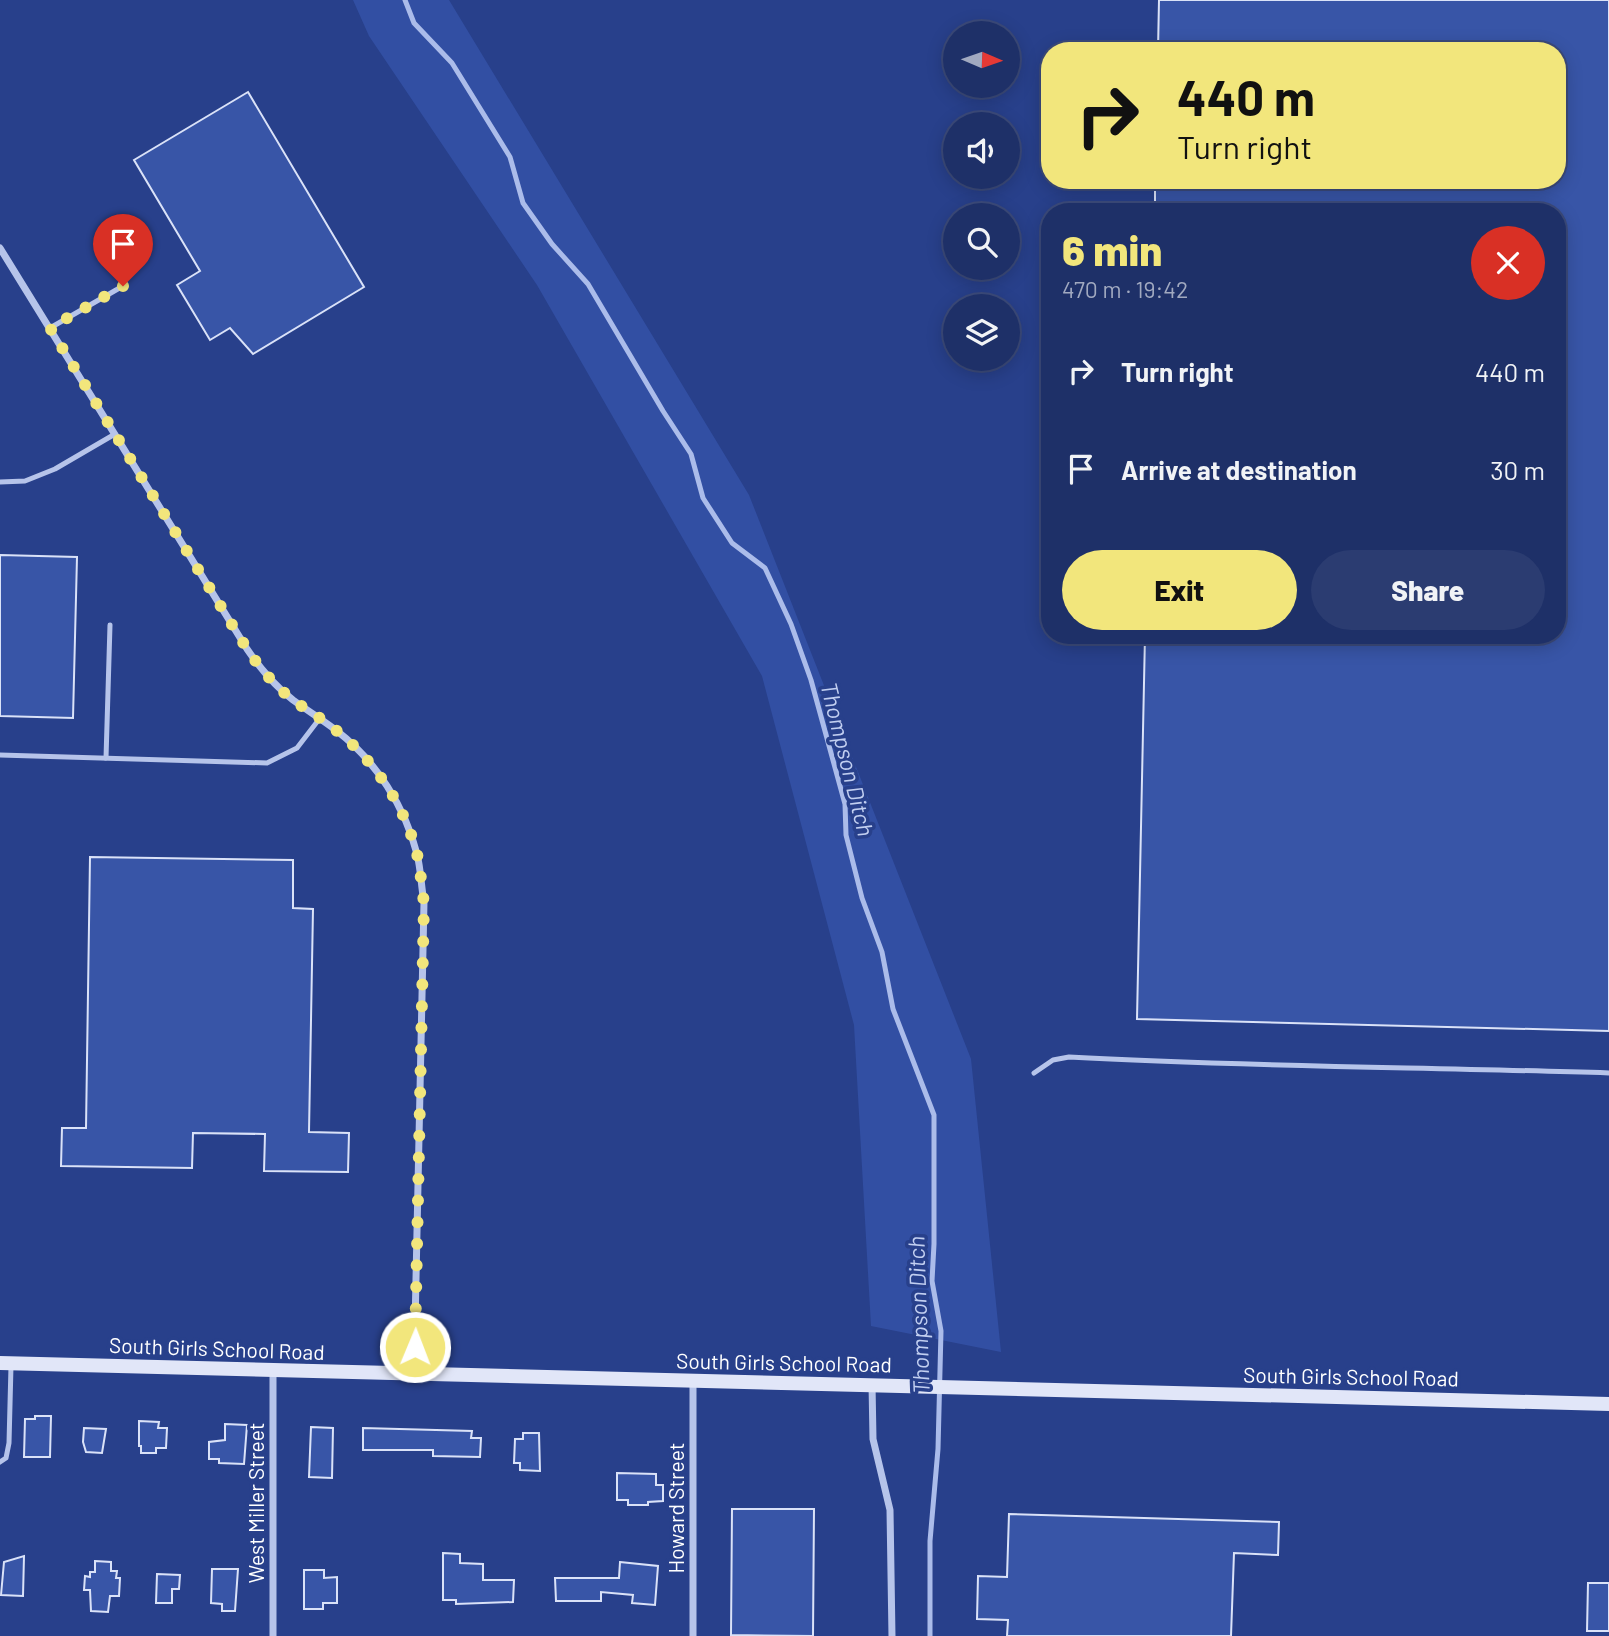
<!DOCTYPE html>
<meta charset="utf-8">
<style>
body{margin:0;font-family:Barlow,sans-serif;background:#2b3c71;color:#f1f3f6;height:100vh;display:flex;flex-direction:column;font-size:26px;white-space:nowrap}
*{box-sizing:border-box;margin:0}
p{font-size:23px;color:#a1a9c0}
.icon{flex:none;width:38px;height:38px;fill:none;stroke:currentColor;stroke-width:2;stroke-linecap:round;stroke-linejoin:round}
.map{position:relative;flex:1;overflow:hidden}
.panel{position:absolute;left:1041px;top:203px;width:525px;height:441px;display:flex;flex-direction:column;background:#1e3068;border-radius:28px;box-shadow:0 4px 18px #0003,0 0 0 2px #3c4b7c}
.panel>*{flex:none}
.banner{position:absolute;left:1041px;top:42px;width:525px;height:147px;border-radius:28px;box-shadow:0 4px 18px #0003,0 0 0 2px #3c4b7c;background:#f2e67c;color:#111;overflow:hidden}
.needle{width:46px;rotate:92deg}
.controls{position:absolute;left:943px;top:21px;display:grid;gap:14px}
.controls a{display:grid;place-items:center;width:77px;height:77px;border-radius:50%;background:#1e3068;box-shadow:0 4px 18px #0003,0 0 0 2px #3c4b7c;font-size:35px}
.pin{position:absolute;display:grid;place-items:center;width:60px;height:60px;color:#fff;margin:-72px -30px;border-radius:50% 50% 50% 0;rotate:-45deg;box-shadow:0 0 7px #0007}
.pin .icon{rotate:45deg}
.me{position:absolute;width:77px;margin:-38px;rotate:1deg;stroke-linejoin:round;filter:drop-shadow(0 0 5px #0008)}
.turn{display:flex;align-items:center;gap:24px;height:147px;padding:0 21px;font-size:32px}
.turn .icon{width:91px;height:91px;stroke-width:2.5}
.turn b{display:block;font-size:49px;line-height:60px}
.round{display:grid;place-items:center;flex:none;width:74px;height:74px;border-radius:37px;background:#2b3c71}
.summary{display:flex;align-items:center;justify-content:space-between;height:119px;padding:0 21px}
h1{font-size:42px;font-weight:800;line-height:52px;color:#f2e67c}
.action{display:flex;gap:14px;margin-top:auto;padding:14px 21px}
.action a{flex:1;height:80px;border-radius:42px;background:#f2e67c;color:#111;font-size:28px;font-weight:800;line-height:80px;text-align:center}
.action a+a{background:#2b3c71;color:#f1f3f6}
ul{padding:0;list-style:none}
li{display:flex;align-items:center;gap:21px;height:98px;padding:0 21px}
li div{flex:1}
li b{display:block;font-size:26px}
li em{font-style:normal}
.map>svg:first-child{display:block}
</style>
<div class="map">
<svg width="1609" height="1636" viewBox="0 0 1609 1636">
<rect width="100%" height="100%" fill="#28408b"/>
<polygon fill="#324fa3" points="353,0 449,0 749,495 971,1059 1001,1352 871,1326 854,1025 762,676 537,285 369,36"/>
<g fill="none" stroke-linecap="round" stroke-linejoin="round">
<polyline stroke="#abbcea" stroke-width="5" points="405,0 414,23 452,63 510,157 523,203 552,244 588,284 663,411 691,454 703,498 732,543 765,568 791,624 811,680 845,804 846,835 862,898 882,952 893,1009 934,1115 934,1244 932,1281 941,1331 938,1449 930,1541 930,1636"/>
</g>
<g fill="#3855a7" stroke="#dae2f8" stroke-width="2">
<polygon points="1159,0 1609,0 1609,1031 1137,1019 1145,635 1558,635 1558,212 1155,212 1155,180 1558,180 1558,51 1158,51"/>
<polygon points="248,92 364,287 253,354 230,328 210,340 177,285 200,271 134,160"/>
<polygon points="0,555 77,557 73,718 0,716"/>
<polygon points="90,857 293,860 293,908 313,909 309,1132 349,1133 348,1172 264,1171 265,1134 193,1133 192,1168 61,1166 62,1128 86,1128"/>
<polygon points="35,1416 51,1416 50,1457 24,1457 25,1419 35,1419"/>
<polygon points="139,1421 159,1422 158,1428 167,1428 166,1448 156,1448 156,1453 141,1453 141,1446 139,1446"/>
<polygon points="225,1424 247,1425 244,1464 219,1463 219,1459 209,1459 209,1442 225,1440"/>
<polygon points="311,1427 333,1428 332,1478 309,1477"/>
<polygon points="84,1428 106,1429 102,1453 86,1452 83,1442"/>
<polygon points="363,1428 472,1431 471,1438 481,1438 480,1457 433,1456 433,1450 363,1450"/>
<polygon points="523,1433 539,1433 540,1471 520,1470 520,1463 514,1463 515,1439 523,1439"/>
<polygon points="617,1473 656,1474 656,1485 663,1485 663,1501 648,1502 648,1505 628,1505 628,1500 617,1500"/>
<polygon points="732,1509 814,1509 813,1636 731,1635"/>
<polygon points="1009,1514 1279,1522 1278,1555 1234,1553 1231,1636 1007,1636 1008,1620 977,1619 978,1576 1007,1577"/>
<polygon points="443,1553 460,1554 460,1563 483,1564 483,1580 514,1580 513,1602 456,1604 456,1600 443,1600"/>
<polygon points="24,1556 23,1596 1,1595 4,1562"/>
<polygon points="95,1561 111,1562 111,1571 117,1571 116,1578 120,1578 119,1596 110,1596 108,1612 91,1611 90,1590 84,1590 85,1576 90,1577 90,1572 95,1572"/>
<polygon points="620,1562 658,1566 655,1605 632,1603 633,1595 601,1592 601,1601 556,1601 555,1578 619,1578"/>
<polygon points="212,1569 238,1569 235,1611 222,1611 222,1604 211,1603"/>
<polygon points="304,1570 324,1570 324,1578 337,1577 337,1603 323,1603 323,1609 304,1609"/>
<polygon points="157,1574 180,1575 179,1589 172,1589 172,1603 156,1603"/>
<polygon points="1588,1583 1609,1583 1609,1631 1587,1631"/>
</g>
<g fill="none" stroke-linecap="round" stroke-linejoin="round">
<g stroke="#b6c4ea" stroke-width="5">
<polyline points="50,328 123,286"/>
<polyline points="0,482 25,481 55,469 115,434"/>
<polyline points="0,755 267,763 297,748 320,718"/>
<polyline points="106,758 110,625"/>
<path d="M1034,1073L1053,1060L1069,1057C1249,1067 1429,1067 1609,1073"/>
<polyline points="0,1462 6,1458 9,1443 11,1366"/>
</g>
<g stroke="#b6c4ea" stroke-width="7">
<path d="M0,248L247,649C260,668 275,686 293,700C308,711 323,720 337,731C376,761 405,807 417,854C421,870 421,886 424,902L414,1373"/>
<polyline points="273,1371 273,1636"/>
<polyline points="693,1381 693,1636"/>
<polyline points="872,1384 873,1439 890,1510 892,1636"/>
</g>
<polyline stroke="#e1e6f8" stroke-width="14" points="0,1363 1609,1404"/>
</g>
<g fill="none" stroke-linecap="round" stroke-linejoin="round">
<path stroke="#f2e67c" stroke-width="12" stroke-dasharray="0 21.6" d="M123,286L50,328L247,649C260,668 275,686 293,700C308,711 323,719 337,731C376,762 405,807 417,854C421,870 421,886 424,902L415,1347"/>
</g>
<g text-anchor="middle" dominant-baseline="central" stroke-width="7" stroke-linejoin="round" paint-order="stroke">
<g font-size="21" fill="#fff" stroke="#28408b">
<text transform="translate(217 1348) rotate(2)">South Girls School Road</text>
<text transform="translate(784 1362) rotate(1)">South Girls School Road</text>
<text transform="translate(1351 1376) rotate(1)">South Girls School Road</text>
<text transform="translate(255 1503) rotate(-90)">West Miller Street</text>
<text transform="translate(675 1508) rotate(-90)">Howard Street</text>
</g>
<g font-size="23" font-style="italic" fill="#c2cff1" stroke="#28408b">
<text transform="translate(848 759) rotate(76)">Thompson Ditch</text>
<text transform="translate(918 1315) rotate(-92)">Thompson Ditch</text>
</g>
</g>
</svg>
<div class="controls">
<a><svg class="needle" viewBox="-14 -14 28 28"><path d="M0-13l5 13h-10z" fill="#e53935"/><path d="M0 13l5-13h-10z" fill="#a1a9c0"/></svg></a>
<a><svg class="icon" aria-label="sound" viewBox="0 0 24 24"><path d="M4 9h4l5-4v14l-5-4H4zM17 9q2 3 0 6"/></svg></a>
<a><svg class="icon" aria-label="search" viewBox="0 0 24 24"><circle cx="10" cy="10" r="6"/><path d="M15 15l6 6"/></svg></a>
<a><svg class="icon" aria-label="layers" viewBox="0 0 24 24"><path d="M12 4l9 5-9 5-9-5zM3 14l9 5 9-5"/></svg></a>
</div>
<div class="pin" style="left:123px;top:286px;background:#d93025"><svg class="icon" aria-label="arrive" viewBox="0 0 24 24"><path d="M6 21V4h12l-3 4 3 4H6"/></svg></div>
<svg class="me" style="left:415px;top:1347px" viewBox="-20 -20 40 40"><circle r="17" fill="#f2e67c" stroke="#fff" stroke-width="3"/><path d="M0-11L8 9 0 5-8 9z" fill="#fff"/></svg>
<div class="banner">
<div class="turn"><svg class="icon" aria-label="right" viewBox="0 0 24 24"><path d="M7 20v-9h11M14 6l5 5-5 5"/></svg><div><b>440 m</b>Turn right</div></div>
</div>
<section class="panel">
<div class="summary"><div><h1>6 min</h1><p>470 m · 19:42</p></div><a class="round" style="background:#d93025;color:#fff"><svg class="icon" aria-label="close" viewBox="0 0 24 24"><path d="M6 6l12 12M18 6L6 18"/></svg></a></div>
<ul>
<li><svg class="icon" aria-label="right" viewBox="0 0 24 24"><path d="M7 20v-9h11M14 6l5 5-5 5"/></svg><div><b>Turn right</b></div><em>440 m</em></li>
<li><svg class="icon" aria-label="arrive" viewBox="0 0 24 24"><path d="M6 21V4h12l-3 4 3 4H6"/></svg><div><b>Arrive at destination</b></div><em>30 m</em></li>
</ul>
<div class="action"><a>Exit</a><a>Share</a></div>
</section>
</div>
